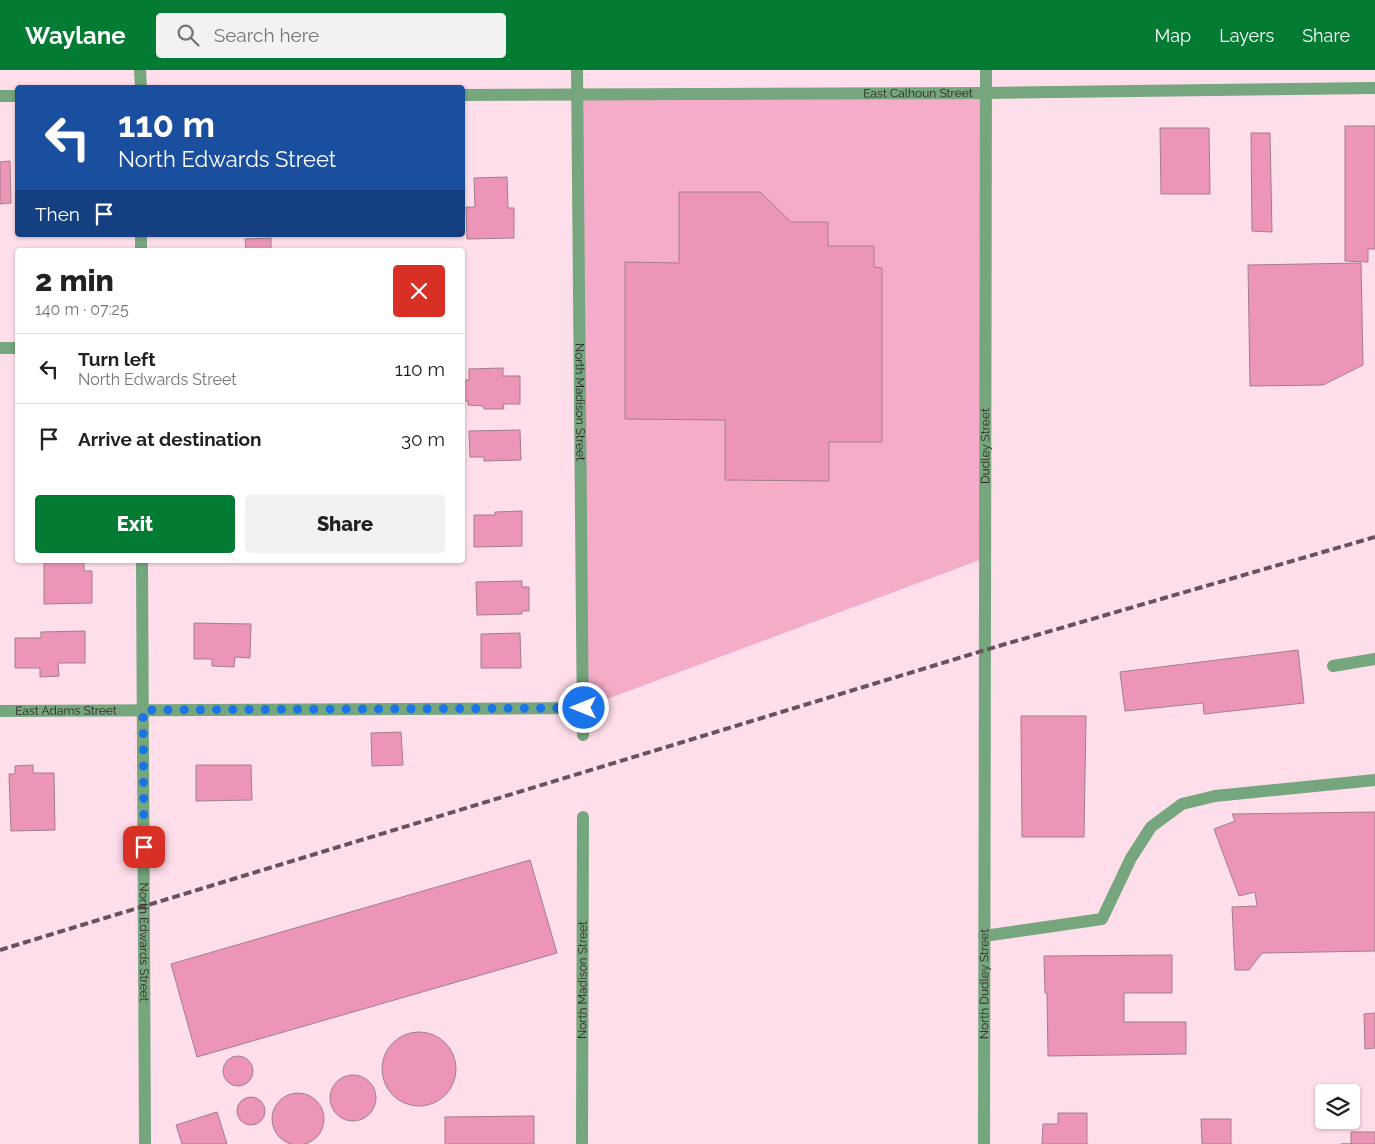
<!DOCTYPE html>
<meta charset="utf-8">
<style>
body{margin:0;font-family:Raleway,sans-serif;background:#f2f2f2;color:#202124;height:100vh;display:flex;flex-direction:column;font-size:19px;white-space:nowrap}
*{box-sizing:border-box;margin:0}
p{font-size:16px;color:#757577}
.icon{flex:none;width:28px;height:28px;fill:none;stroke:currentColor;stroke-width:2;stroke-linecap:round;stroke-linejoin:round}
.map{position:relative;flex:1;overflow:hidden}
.sheet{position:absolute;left:15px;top:178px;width:450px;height:315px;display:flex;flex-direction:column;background:#fff;border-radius:5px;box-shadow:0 1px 4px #0004}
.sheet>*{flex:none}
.banner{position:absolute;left:15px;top:15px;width:450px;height:152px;border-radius:5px;box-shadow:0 1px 4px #0004;background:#1a4fa0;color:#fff;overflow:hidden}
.tools{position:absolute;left:1315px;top:1014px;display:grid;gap:10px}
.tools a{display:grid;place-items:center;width:45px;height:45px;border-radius:5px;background:#fff;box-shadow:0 1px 4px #0004;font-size:25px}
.pin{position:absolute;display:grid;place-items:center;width:42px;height:42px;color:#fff;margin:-21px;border-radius:10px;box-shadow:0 2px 8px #0006}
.me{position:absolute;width:55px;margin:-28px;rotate:270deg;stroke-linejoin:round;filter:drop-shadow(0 0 4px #0008)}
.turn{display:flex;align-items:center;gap:18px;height:105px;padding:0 20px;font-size:22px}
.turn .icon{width:65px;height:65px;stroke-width:2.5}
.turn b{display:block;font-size:35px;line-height:42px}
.then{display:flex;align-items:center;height:48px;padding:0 20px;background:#0003;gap:10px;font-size:19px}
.round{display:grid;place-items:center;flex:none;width:52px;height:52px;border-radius:5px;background:#f2f2f2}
.headline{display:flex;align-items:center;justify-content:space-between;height:85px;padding:0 20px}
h1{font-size:30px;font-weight:800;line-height:38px}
.cta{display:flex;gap:10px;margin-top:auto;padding:10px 20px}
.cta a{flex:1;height:58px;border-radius:5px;background:#047b32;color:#fff;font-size:20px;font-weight:800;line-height:58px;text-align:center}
.cta a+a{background:#f2f2f2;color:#202124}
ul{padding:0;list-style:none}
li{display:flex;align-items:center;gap:15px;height:70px;padding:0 20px;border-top:1px solid #e0e0e0}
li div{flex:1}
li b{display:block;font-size:19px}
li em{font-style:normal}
header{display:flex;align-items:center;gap:30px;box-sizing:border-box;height:70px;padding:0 25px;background:#047b32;color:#fff}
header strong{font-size:24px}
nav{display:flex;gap:28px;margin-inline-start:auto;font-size:18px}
.search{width:350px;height:45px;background:#f2f2f2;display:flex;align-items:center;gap:12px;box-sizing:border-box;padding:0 18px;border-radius:5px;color:#757577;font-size:19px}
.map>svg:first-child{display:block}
</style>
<header>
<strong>Waylane</strong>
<div class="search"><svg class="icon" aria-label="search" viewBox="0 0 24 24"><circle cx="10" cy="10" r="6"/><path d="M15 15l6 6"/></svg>Search here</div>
<nav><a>Map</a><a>Layers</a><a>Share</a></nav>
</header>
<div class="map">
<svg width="1375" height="1074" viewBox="0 0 1375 1074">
<rect width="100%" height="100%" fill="#fedeea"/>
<polygon fill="#f5acc9" points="986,23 985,488 583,638 577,25"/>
<g fill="#ec95b9" stroke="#a27e8b">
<polygon points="1345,56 1375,56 1375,179 1368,179 1368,192 1345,191"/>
<polygon points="1160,58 1209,58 1210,124 1161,124"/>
<polygon points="1251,63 1270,63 1272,162 1252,161"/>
<polygon points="10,91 11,133 0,134 0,92"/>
<polygon points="507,107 508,138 514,138 514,168 467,169 466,137 475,137 474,108"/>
<polygon points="679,122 760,122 791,152 828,152 828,176 874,176 874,197 882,198 882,372 829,372 829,411 725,410 725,350 625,349 625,192 679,193"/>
<polygon points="271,168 271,180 246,180 245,169"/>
<polygon points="1361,193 1363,295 1323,315 1250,316 1248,195"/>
<polygon points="503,298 503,306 520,306 520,334 503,334 504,339 484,339 483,336 468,335 468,331 462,331 462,310 469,310 469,299"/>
<polygon points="520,360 521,390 484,391 484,387 470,387 469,361"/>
<polygon points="522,441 522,476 474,477 474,445 495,445 495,442"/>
<polygon points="44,490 84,490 84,501 92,501 92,533 44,534"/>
<polygon points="522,511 522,517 529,517 529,541 522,541 522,544 477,545 476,512"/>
<polygon points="194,553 251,554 250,588 235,587 234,597 212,596 212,589 194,589"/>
<polygon points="85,561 85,593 58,593 59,606 40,607 40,598 15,598 15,568 41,568 41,562"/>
<polygon points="520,563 521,598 481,598 481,564"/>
<polygon points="1298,580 1304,633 1204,644 1203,633 1125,641 1120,602"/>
<polygon points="1021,646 1086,646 1084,767 1022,767"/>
<polygon points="401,662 403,695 372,696 371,663"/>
<polygon points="33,695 33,703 54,703 55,760 11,761 9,704 15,704 15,696"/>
<polygon points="196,695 251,695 252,730 196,731"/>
<polygon points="1375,742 1375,881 1262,883 1249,900 1235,900 1232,837 1257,836 1255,822 1239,826 1214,759 1235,751 1232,744"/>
<polygon points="530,790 557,883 197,987 171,894"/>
<polygon points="1172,885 1172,923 1124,923 1124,952 1186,952 1186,984 1048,986 1047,923 1045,923 1044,886"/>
<polygon points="1375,943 1375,978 1365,979 1364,944"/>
<circle cx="419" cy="999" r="37"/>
<circle cx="238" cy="1001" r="15"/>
<circle cx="353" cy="1028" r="23"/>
<circle cx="298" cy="1049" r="26"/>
<circle cx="251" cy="1041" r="14"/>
<polygon points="217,1042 227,1074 182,1074 176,1055"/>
<polygon points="1058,1043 1087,1043 1087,1074 1042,1074 1043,1054 1058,1054"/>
<polygon points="534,1046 534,1074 445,1074 445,1047"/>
<polygon points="1201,1049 1231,1049 1231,1074 1202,1074"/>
<polygon points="1351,1062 1375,1062 1375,1074 1341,1074 1351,1074"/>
</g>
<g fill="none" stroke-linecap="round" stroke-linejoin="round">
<g stroke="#76a67d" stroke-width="12">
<polyline points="140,0 141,18"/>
<path id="s1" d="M577,0L583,665"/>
<path id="s2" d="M462,25L986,23L1375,18"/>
<polyline points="0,26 18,26"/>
<polyline points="141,165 141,180"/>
<polyline points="0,278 18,278"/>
<path id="s3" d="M142,490L145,1074"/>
<polyline points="1333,596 1375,589"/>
<path id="s4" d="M0,641L583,638"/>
<polyline points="984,866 1102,849 1131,788 1151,757 1182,734 1215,726 1375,710"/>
<path id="s5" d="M582,1074L583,747"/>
<path id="s6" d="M984,1074L986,0"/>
</g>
<polyline stroke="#67545b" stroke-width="4" stroke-dasharray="8 4" stroke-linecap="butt" points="0,880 985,580 1375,467"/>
</g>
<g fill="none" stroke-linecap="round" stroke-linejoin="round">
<polyline stroke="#1a73e8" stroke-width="9" stroke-dasharray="0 16.2" points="144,777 143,640 584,638"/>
</g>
<g text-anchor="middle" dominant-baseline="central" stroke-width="4" stroke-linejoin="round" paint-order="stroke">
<g font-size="12" fill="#322429" stroke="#fff">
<text stroke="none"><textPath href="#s2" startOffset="456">East Calhoun Street</textPath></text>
<text stroke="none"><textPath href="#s1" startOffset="332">North Madison Street</textPath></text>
<text stroke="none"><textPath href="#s6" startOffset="698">Dudley Street</textPath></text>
<text stroke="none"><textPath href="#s4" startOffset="66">East Adams Street</textPath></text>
<text stroke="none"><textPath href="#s3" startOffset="382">North Edwards Street</textPath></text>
<text stroke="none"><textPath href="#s5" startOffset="164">North Madison Street</textPath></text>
<text stroke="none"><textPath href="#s6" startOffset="160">North Dudley Street</textPath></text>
</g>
</g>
</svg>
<div class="tools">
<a><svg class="icon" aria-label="layers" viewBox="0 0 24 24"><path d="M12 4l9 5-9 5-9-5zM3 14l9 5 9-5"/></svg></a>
</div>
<div class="pin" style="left:144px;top:777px;background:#d93025"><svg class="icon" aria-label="arrive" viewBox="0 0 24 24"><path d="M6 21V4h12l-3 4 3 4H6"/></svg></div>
<svg class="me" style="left:584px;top:638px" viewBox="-20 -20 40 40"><circle r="17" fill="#1a73e8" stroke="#fff" stroke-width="3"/><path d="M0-11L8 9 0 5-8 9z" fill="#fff"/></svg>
<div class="banner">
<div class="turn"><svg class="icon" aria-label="left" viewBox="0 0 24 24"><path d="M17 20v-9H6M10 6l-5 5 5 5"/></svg><div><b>110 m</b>North Edwards Street</div></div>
<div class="then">Then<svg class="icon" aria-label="arrive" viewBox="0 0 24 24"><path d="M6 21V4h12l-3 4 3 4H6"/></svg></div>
</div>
<section class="sheet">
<div class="headline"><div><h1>2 min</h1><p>140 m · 07:25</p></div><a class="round" style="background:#d93025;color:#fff"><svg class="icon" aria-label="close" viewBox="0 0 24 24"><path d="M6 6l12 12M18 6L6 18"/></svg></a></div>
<ul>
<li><svg class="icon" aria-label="left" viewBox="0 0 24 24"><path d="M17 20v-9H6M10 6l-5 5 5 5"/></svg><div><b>Turn left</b><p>North Edwards Street</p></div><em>110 m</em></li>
<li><svg class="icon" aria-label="arrive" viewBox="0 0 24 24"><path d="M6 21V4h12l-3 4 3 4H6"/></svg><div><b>Arrive at destination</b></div><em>30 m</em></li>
</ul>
<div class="cta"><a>Exit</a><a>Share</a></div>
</section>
</div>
